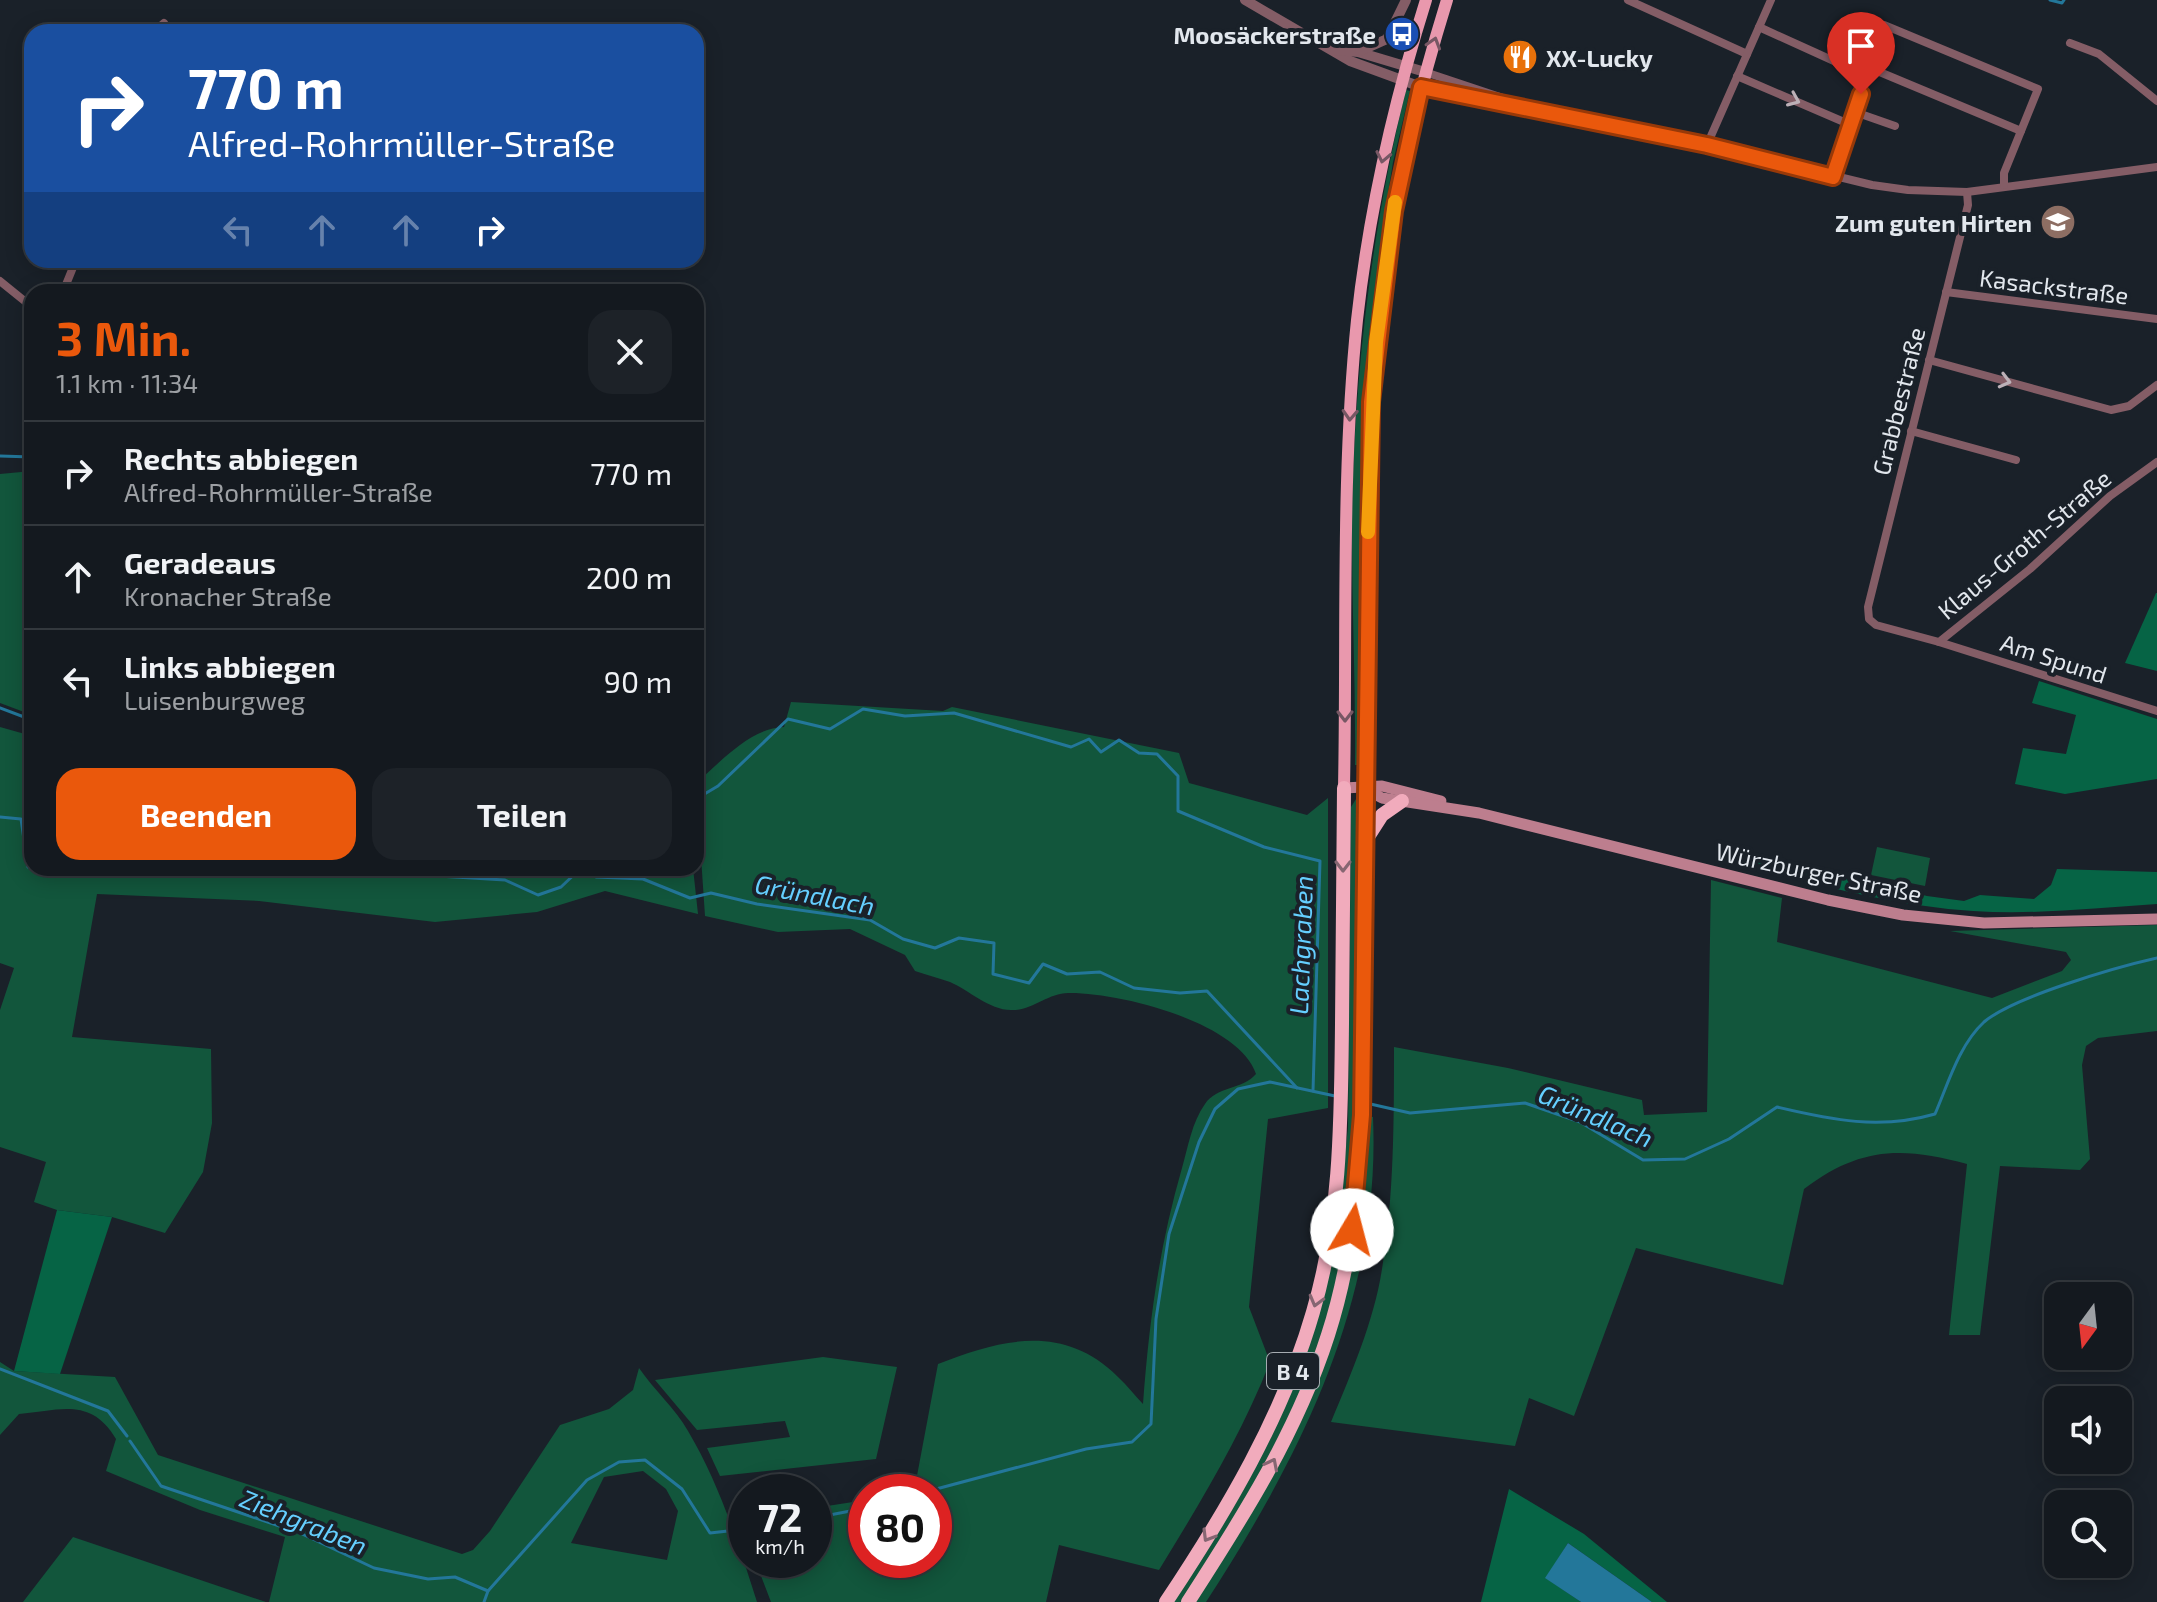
<!DOCTYPE html>
<html lang="de">
<meta charset="utf-8">
<style>
body{margin:0;font-family:"Exo 2",sans-serif;background:#1d2228;color:#f1f3f6;height:100vh;display:flex;flex-direction:column;font-size:30px;white-space:nowrap}
*{box-sizing:border-box;margin:0}
p{font-size:26px;color:#9da0a4}
.icon{flex:none;width:44px;height:44px;fill:none;stroke:currentColor;stroke-width:2;stroke-linecap:round;stroke-linejoin:round}
.map{position:relative;flex:1;overflow:hidden}
.details{position:absolute;left:24px;top:284px;width:680px;height:592px;display:flex;flex-direction:column;background:#14191f;border-radius:24px;box-shadow:0 4px 20px #0003,0 0 0 2px #33383d}
.details>*{flex:none}
.top-card{position:absolute;left:24px;top:24px;width:680px;height:244px;border-radius:24px;box-shadow:0 4px 20px #0003,0 0 0 2px #33383d;background:#1a4fa0;color:#fff;overflow:hidden}
.needle{width:52px;rotate:195deg}
.buttons{position:absolute;left:2044px;top:1282px;display:grid;gap:16px}
.buttons a{display:grid;place-items:center;width:88px;height:88px;border-radius:16px;background:#14191f;box-shadow:0 4px 20px #0003,0 0 0 2px #33383d;font-size:40px}
.speed{position:absolute;left:728px;top:1474px;display:flex;gap:16px;font-size:40px;font-weight:700;text-align:center}
.speed>*{display:grid;place-content:center;width:104px;height:104px;border-radius:50%;background:#14191f;box-shadow:0 4px 20px #0003,0 0 0 2px #33383d;line-height:1}
.speed small{font-size:20px;font-weight:400}
.speed .limit{border:12px solid #d22;background:#fff;color:#111}
.pin{position:absolute;display:grid;place-items:center;width:68px;height:68px;color:#fff;margin:-82px -34px;border-radius:50% 50% 50% 0;rotate:-45deg;box-shadow:0 0 8px #0007}
.pin .icon{rotate:45deg}
.me{position:absolute;width:88px;margin:-44px;rotate:8deg;stroke-linejoin:round;filter:drop-shadow(0 0 6px #0008)}
.turn{display:flex;align-items:center;gap:28px;height:168px;padding:0 32px;font-size:36px}
.turn .icon{width:104px;height:104px;stroke-width:2.5}
.turn b{display:block;font-size:56px;line-height:68px}
.lanes{display:flex;align-items:center;height:76px;padding:0 32px;background:#0003;justify-content:center;gap:40px;direction:ltr}
.lanes .off{opacity:.35}
.round{display:grid;place-items:center;flex:none;width:84px;height:84px;border-radius:24px;background:#1d2228}
.headline{display:flex;align-items:center;justify-content:space-between;height:136px;padding:0 32px}
h1{font-size:48px;font-weight:700;line-height:60px;color:#ea580c}
.action{display:flex;gap:16px;margin-top:auto;padding:16px 32px}
.action a{flex:1;height:92px;border-radius:24px;background:#ea580c;color:#fff;font-size:32px;font-weight:700;line-height:92px;text-align:center}
.action a+a{background:#1d2228;color:#f1f3f6}
ul{padding:0;list-style:none}
li{display:flex;align-items:center;gap:24px;height:104px;padding:0 32px;border-top:2px solid #33383d}
li div{flex:1}
li b{display:block;font-size:30px}
li em{font-style:normal}
.map>svg:first-child{display:block}
</style>
<div class="map">
<svg width="2157" height="1602" viewBox="0 0 2157 1602">
<rect width="100%" height="100%" fill="#1a2129"/>
<g fill="#12563c" fill-rule="evenodd">
<path d="M1406,90L1410,91L1393,162L1382,231L1359,765H1355C1356,680 1351,595 1352,510C1355,368 1372,228 1406,90Z"/>
<polygon points="32,471 32,715 0,703 0,474"/>
<path d="M791,702L943,711L952,707L1179,753L1189,783L1307,815L1328,798V1108L1268,1119L1249,1307L1270,1362C1241,1436 1200,1503 1159,1570L1059,1545L1046,1602H771L755,1560H814V1508L866,1500V1560H934V1492H891L888,1478L916,1481L938,1364C1001,1339 1064,1323 1118,1377C1127,1385 1135,1396 1143,1404C1149,1323 1159,1247 1182,1168C1188,1147 1192,1122 1205,1104C1217,1086 1242,1090 1256,1074C1239,1022 1118,992 1068,993C1048,993 1032,1011 1011,1010C989,1010 969,990 950,982C939,978 926,975 915,971L905,955L850,929L778,932L705,916L696,783C721,762 750,728 784,727Z"/>
<polygon points="0,727 32,736 32,868 693,868 698,914 605,891 537,912 435,922 259,901 97,894 72,1037 211,1049 212,1123 203,1172 165,1233 112,1217 57,1210 34,1202 46,1162 0,1147 0,1010 14,968 0,963"/>
<polygon points="1358,796 1355,1175 1338,1278 1315,1358 1272,1455 1182,1602 1173,1602 1247,1482 1334,1251 1348,1128 1351,807"/>
<polygon points="1877,847 1930,858 1925,886 1871,875"/>
<path d="M1711,880L1782,898L1777,942L1992,998L2062,971L2071,960L2066,952L1950,931L2157,925V1031L2098,1038L2086,1046L2082,1065L2090,1159L2080,1170L2000,1166L1980,1335H1949L1967,1164C1902,1146 1859,1147 1804,1189L1783,1285L1636,1248L1574,1416L1529,1398L1515,1446L1331,1422C1351,1374 1374,1321 1382,1269C1394,1197 1394,1121 1394,1047L1508,1068L1642,1100L1644,1115L1707,1112Z"/>
<path d="M1368,1116L1373,1117C1381,1298 1302,1454 1206,1602H1195C1303,1438 1362,1316 1368,1116Z"/>
<polygon points="823,1357 897,1367 876,1459 720,1476 707,1448 790,1437 785,1421 697,1430 655,1380"/>
<path d="M0,1362L14,1371L115,1377L158,1455L462,1554L473,1550L490,1531L560,1425L609,1409L633,1390L639,1368C654,1390 675,1408 688,1431C719,1483 739,1545 757,1602H269L285,1537L200,1510L106,1471L116,1439C91,1397 61,1410 19,1414L0,1435ZM643,1471L666,1489L678,1511L667,1560L571,1543L604,1477Z"/>
<polygon points="73,1537 266,1602 23,1602"/>
</g>
<g fill="#066445">
<polygon points="2156,593 2157,593 2157,671 2125,663"/>
<polygon points="2039,681 2157,719 2157,779 2065,794 2015,784 2023,748 2066,754 2076,715 2032,703"/>
<path d="M1749,853L1927,896L1964,901L1980,895L2034,899L2051,885L2057,869L2157,872V904C2096,908 2034,915 1973,911C1895,906 1820,885 1745,866Z"/>
<polygon points="57,1210 112,1217 60,1374 14,1371"/>
<polygon points="1509,1489 1584,1534 1667,1602 1652,1602 1568,1543 1546,1578 1581,1602 1481,1602"/>
</g>
<polygon fill="#23779a" points="1568,1543 1652,1602 1581,1602 1545,1578"/>
<g fill="none" stroke-linecap="round" stroke-linejoin="round">
<g stroke="#23779a" stroke-width="3">
<polyline points="2050,0 2062,3 2064,0"/>
<polyline points="0,456 32,457"/>
<polyline points="0,708 32,720"/>
<polyline points="696,799 718,786 788,719 830,729 863,709 905,716 954,713 1071,747 1089,739 1101,752 1119,740 1139,753 1157,754 1178,776 1178,811 1264,847 1320,861 1313,1091"/>
<polyline points="0,817 21,819 28,867 32,865"/>
<polyline points="387,868 438,876 505,880 538,895 561,887 580,869 596,877 643,879 690,898 711,893 757,904 870,920 903,939 935,948 959,938 994,943 993,974 1029,983 1043,964 1067,974 1100,972 1134,988 1180,993 1207,991 1297,1088"/>
<path d="M1366,1103L1410,1113L1525,1103L1580,1122L1643,1160L1685,1159L1729,1139L1777,1107C1832,1120 1880,1130 1935,1114C1948,1084 1959,1045 1984,1022C2013,997 2117,967 2157,958"/>
<polyline points="0,1369 108,1411 127,1436"/>
<polyline points="130,1441 161,1486 300,1533 374,1568 428,1579 455,1577 488,1591"/>
<polyline points="925,1492 1086,1449 1132,1442 1151,1424 1156,1319 1169,1234 1199,1142 1215,1109 1238,1089 1270,1082 1335,1096"/>
<polyline points="814,1518 866,1508"/>
<polyline points="484,1602 488,1591 587,1480 619,1462 645,1460 682,1489 710,1533 746,1529"/>
</g>
<g stroke="#845d66" stroke-width="8">
<polyline points="1628,0 1747,54"/>
<polyline points="1759,27 1867,76"/>
<polyline points="154,32 164,23"/>
<polyline points="2070,43 2099,54 2157,101"/>
<polyline points="1870,68 2021,131"/>
<polyline points="1425,72 1509,100"/>
<polyline points="1737,76 1851,125"/>
<polyline points="1421,87 1707,145 1872,185 1908,190 1967,192 2157,167"/>
<polyline points="1855,112 1895,126"/>
<polyline points="1707,145 1771,0"/>
<polyline points="1833,177 1884,25 2038,89 2004,173 2004,185"/>
<polyline points="1967,192 1968,205 1868,607 1869,619 1876,625 1939,642 2030,569 2110,496 2157,462"/>
<polyline points="0,281 32,307"/>
<polyline points="63,292 76,260"/>
<polyline points="1946,292 2157,319"/>
<polyline points="1929,360 2111,410 2129,406 2157,385"/>
<polyline points="1911,431 2016,460"/>
<polyline points="1939,642 2157,711"/>
</g>
<g stroke="#845d66" stroke-width="10">
<polyline points="1245,0 1350,61 1421,87"/>
<polyline points="1335,50 1358,52 1425,72"/>
<polyline points="1360,51 1387,39 1406,0"/>
</g>
<g stroke="#bd7e8e" stroke-width="11">
<polyline points="1344,788 1382,786 1441,801"/>
<polyline points="1365,789 1382,798 1479,813 1828,900 1903,915 1984,923 2157,919"/>
</g>
<g stroke="#e998ad" stroke-width="12">
<path d="M1344,788C1347,632 1341,476 1357,320C1369,211 1393,105 1426,0"/>
<path d="M1365,789C1366,625 1361,459 1381,296C1393,195 1417,97 1447,0"/>
</g>
<g stroke="#f1abbc" stroke-width="14">
<polyline points="1364,843 1382,815 1402,801"/>
<path d="M1166,1602C1226,1512 1283,1416 1313,1312C1341,1217 1341,1122 1342,1024C1343,945 1343,867 1344,788"/>
<path d="M1188,1602C1243,1517 1297,1432 1328,1335C1360,1236 1362,1134 1363,1030C1363,950 1364,869 1365,789"/>
</g>
</g>
<defs><path id="oneway-chevron" d="M-2-3.5L2.5 0L-2 3.5" fill="none" stroke-width="1.6" stroke-linecap="round" stroke-linejoin="round" transform="scale(2)"/></defs>
<g stroke="#775764">
<use href="#oneway-chevron" transform="translate(1434 43) rotate(-73)"/>
<use href="#oneway-chevron" transform="translate(1383 157) rotate(102)"/>
<use href="#oneway-chevron" transform="translate(1350 415) rotate(93)"/>
<use href="#oneway-chevron" transform="translate(1345 716) rotate(90)"/>
</g>
<g stroke="#bcb0b7">
<use href="#oneway-chevron" transform="translate(1794 100) rotate(23)"/>
<use href="#oneway-chevron" transform="translate(2005 381) rotate(15)"/>
</g>
<g stroke="#866672">
<use href="#oneway-chevron" transform="translate(1343 866) rotate(90)"/>
<use href="#oneway-chevron" transform="translate(1316 1301) rotate(105)"/>
<use href="#oneway-chevron" transform="translate(1272 1464) rotate(-63)"/>
<use href="#oneway-chevron" transform="translate(1208 1536) rotate(121)"/>
</g>
<g fill="none" stroke-linecap="round" stroke-linejoin="round">
<defs>
<polyline id="route" points="1352,1230 1362,1115 1371,402 1394,211 1421,87 1707,145 1833,177 1861,94"/>
</defs>
<use href="#route" stroke="#983908" stroke-width="20"/>
<use href="#route" stroke="#ea580c" stroke-width="14"/>
<polyline stroke="#f59e0b" stroke-width="14" points="1368,532 1376,342 1395,202"/>
</g>
<defs>
<symbol id="bus-disc" viewBox="-11 -11 22 22"><circle r="9.5" fill="#1a4fb4" stroke="#1a2129"/><path d="M-5-6H5V4H4V6H2V4H-2V6H-4V4H-5ZM-3.5-4V0h7V-4ZM-3.5 1.2v1.5H-2V1.2ZM2 1.2v1.5H3.5V1.2Z" fill="#fff"/></symbol>
<symbol id="restaurant-disc" viewBox="-11 -11 22 22"><circle r="9.5" fill="#e8710a" stroke="#1a2129"/><path d="M-5-6h1v4h1v-4h1v4h1v-4h1v5L-1.5 .5V6h-2V.5L-5-1ZM5-6V6H3V1.5H1.5Q1.5-4 5-6Z" fill="#fff"/></symbol>
<symbol id="school-disc" viewBox="-11 -11 22 22"><circle r="9.5" fill="#8d6e63" stroke="#1a2129"/><path d="M0-5L7-2L0 1L-7-2ZM-4 1L0 2.5L4 1V4Q0 6-4 4Z" fill="#fff"/></symbol>
</defs>
<g fill-rule="evenodd">
<use href="#bus-disc" x="1382" y="14" width="40" height="40"/>
<use href="#restaurant-disc" x="1500" y="37" width="40" height="40"/>
<use href="#school-disc" x="2038" y="202" width="40" height="40"/>
</g>
<g text-anchor="middle" dominant-baseline="central" stroke-width="8" stroke-linejoin="round" paint-order="stroke">
<rect fill="#1a2129" stroke="#a6acb2" stroke-width="2" x="1267" y="1353" width="52" height="36" rx="6"/>
<g font-size="22" font-weight="bold" fill="#e2e7ed">
<text x="1293" y="1371">B 4</text>
</g>
<g font-size="24" font-weight="bold" fill="#e2e7ed" stroke="#1a2129" text-anchor="end">
<text x="1376" y="34">Moosäckerstraße</text>
<text x="1546" y="57" text-anchor="start">XX-Lucky</text>
<text x="2032" y="222">Zum guten Hirten</text>
</g>
<g font-size="24" fill="#e2e7ed" stroke="#1a2129">
<text transform="translate(2054 286) rotate(7)">Kasackstraße</text>
<text transform="translate(1898 401) rotate(-76)">Grabbestraße</text>
<text transform="translate(2024 544) rotate(-40)">Klaus-Groth-Straße</text>
<text transform="translate(2054 658) rotate(18)">Am Spund</text>
<text transform="translate(1819 872) rotate(12)">Würzburger Straße</text>
</g>
<g font-size="26" font-style="italic" fill="#65cfff" stroke="#1a2129">
<text transform="translate(815 894) rotate(11)">Gründlach</text>
<text transform="translate(1300 945) rotate(-88)">Lachgraben</text>
<text transform="translate(1596 1115) rotate(23)">Gründlach</text>
<text transform="translate(304 1521) rotate(22)">Ziehgraben</text>
</g>
</g>
</svg>
<div class="buttons">
<a><svg class="needle" viewBox="-14 -14 28 28"><path d="M0-13l5 13h-10z" fill="#e53935"/><path d="M0 13l5-13h-10z" fill="#9da0a4"/></svg></a>
<a><svg class="icon" aria-label="sound" viewBox="0 0 24 24"><path d="M4 9h4l5-4v14l-5-4H4zM17 9q2 3 0 6"/></svg></a>
<a><svg class="icon" aria-label="search" viewBox="0 0 24 24"><circle cx="10" cy="10" r="6"/><path d="M15 15l6 6"/></svg></a>
</div>
<div class="speed"><div>72<small>km/h</small></div><div class="limit">80</div></div>
<div class="pin" style="left:1861px;top:94px;background:#d93025"><svg class="icon" aria-label="arrive" viewBox="0 0 24 24"><path d="M6 21V4h12l-3 4 3 4H6"/></svg></div>
<svg class="me" style="left:1352px;top:1230px" viewBox="-20 -20 40 40"><circle r="19" fill="#fff"/><path d="M0-13L10 11 0 6-10 11z" fill="#ea580c"/></svg>
<div class="top-card">
<div class="turn"><svg class="icon" aria-label="right" viewBox="0 0 24 24"><path d="M7 20v-9h11M14 6l5 5-5 5"/></svg><div><b>770 m</b>Alfred-Rohrmüller-Straße</div></div>
<div class="lanes"><svg class="icon off" aria-label="left" viewBox="0 0 24 24"><path d="M17 20v-9H6M10 6l-5 5 5 5"/></svg><svg class="icon off" aria-label="ahead" viewBox="0 0 24 24"><path d="M12 20V5M6 11l6-6 6 6"/></svg><svg class="icon off" aria-label="ahead" viewBox="0 0 24 24"><path d="M12 20V5M6 11l6-6 6 6"/></svg><svg class="icon" aria-label="right" viewBox="0 0 24 24"><path d="M7 20v-9h11M14 6l5 5-5 5"/></svg></div>
</div>
<section class="details">
<div class="headline"><div><h1>3 Min.</h1><p>1.1 km · 11:34</p></div><a class="round"><svg class="icon" aria-label="close" viewBox="0 0 24 24"><path d="M6 6l12 12M18 6L6 18"/></svg></a></div>
<ul>
<li><svg class="icon" aria-label="right" viewBox="0 0 24 24"><path d="M7 20v-9h11M14 6l5 5-5 5"/></svg><div><b>Rechts abbiegen</b><p>Alfred-Rohrmüller-Straße</p></div><em>770 m</em></li>
<li><svg class="icon" aria-label="ahead" viewBox="0 0 24 24"><path d="M12 20V5M6 11l6-6 6 6"/></svg><div><b>Geradeaus</b><p>Kronacher Straße</p></div><em>200 m</em></li>
<li><svg class="icon" aria-label="left" viewBox="0 0 24 24"><path d="M17 20v-9H6M10 6l-5 5 5 5"/></svg><div><b>Links abbiegen</b><p>Luisenburgweg</p></div><em>90 m</em></li>
</ul>
<div class="action"><a>Beenden</a><a>Teilen</a></div>
</section>
</div>
